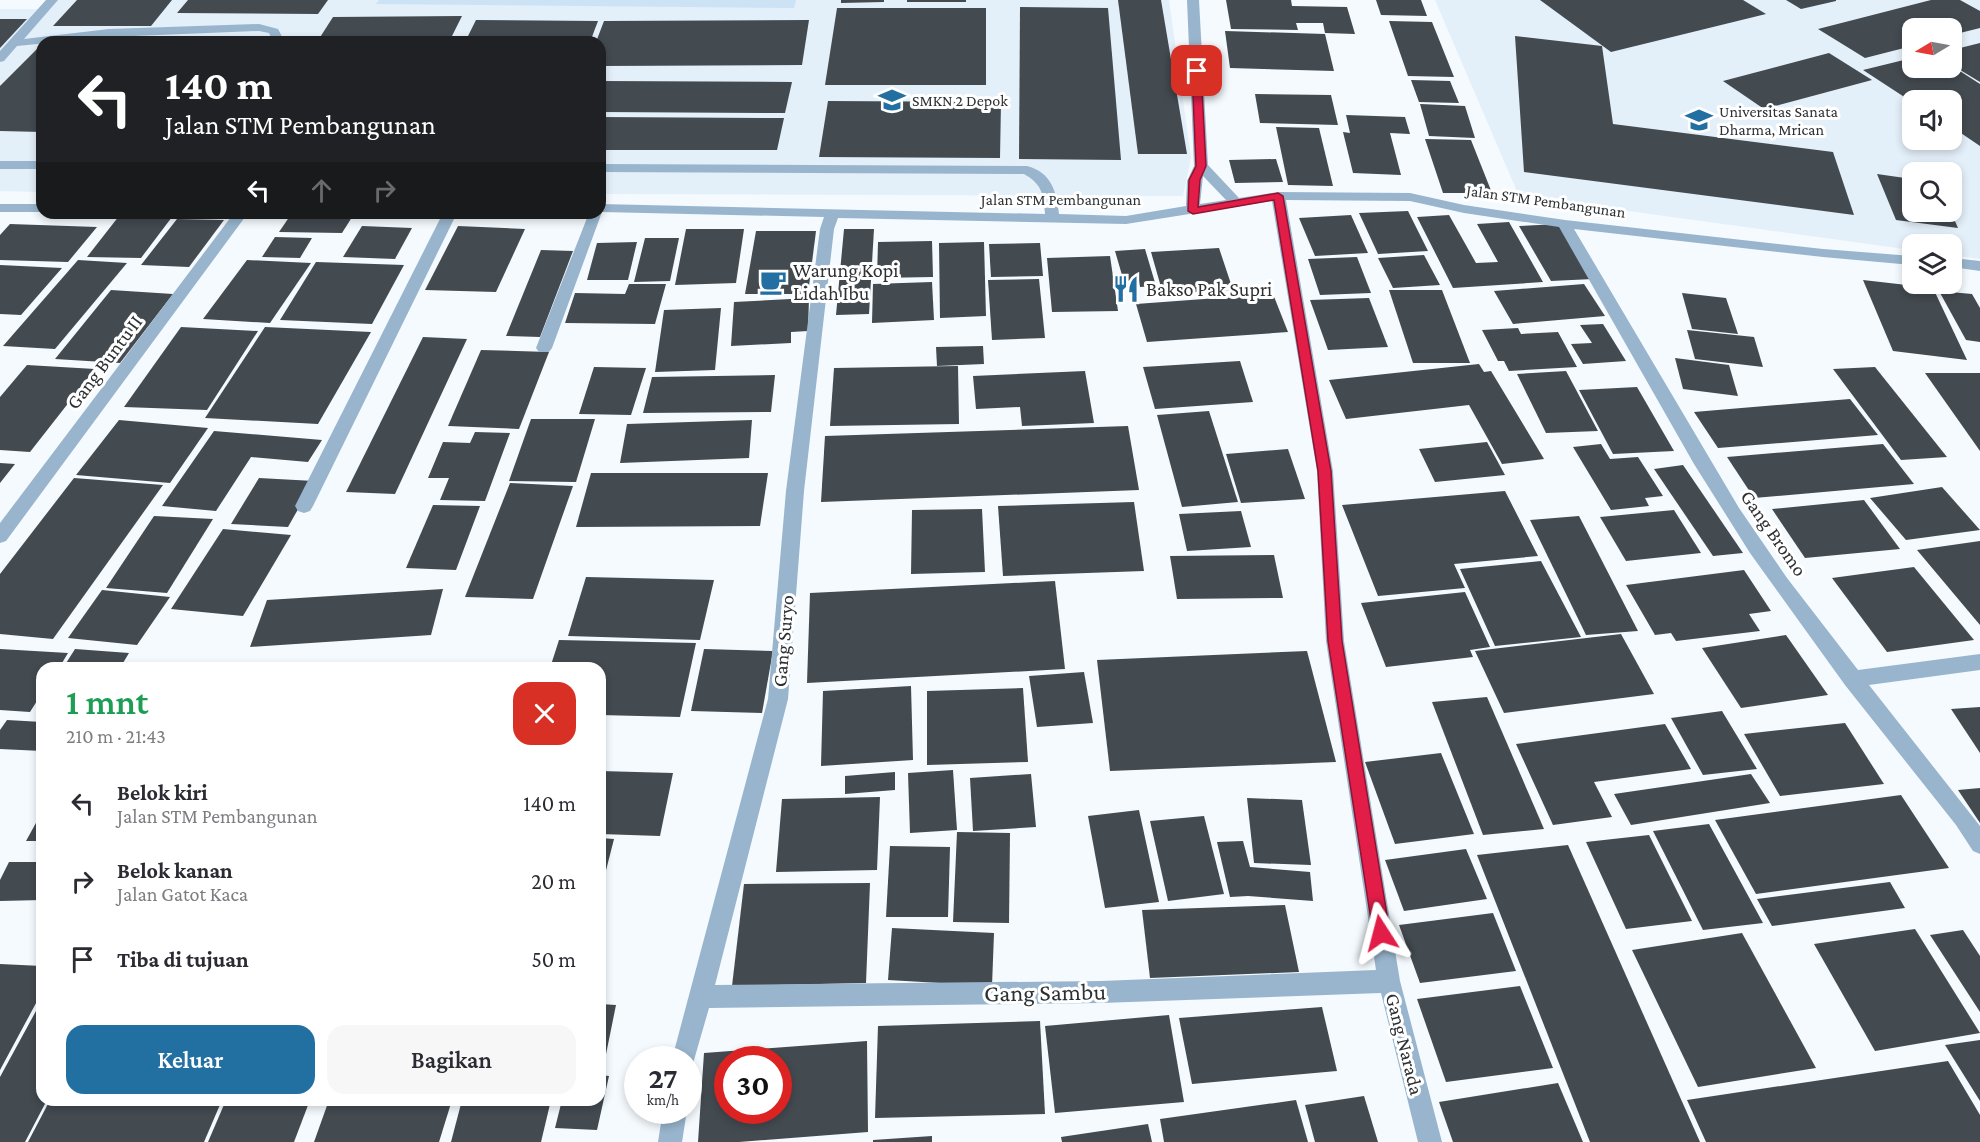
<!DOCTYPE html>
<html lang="id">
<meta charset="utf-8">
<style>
body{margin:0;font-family:"Crimson Pro",serif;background:#f7f7f7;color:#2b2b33;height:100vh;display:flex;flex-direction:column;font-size:22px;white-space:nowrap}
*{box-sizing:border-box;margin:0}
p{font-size:20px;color:#7c7c81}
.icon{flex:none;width:33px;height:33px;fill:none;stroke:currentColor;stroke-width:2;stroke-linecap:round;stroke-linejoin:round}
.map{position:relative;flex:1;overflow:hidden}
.details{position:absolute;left:36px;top:662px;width:570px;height:444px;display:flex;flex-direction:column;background:#fff;border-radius:18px;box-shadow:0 3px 9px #0003}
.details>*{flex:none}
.guide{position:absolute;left:36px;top:36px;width:570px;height:183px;border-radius:18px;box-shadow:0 3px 9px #0003;background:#202124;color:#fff;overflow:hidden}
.needle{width:39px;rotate:260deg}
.fabs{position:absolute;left:1902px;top:18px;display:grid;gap:12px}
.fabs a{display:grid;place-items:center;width:60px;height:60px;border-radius:12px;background:#fff;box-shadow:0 3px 9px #0003;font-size:30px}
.speed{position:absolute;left:624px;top:1046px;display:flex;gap:12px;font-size:30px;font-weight:700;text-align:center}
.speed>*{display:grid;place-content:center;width:78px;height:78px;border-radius:50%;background:#fff;box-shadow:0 3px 9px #0003;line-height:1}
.speed small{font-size:15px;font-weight:400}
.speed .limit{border:9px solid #d22;background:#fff;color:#111}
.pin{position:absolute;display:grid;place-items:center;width:51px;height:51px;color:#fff;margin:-26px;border-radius:12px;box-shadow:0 3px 9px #0006}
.me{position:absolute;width:66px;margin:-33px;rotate:351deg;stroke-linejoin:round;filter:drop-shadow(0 0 4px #0008)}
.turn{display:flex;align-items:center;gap:21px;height:126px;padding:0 30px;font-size:27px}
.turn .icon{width:78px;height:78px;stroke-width:2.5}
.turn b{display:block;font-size:42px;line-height:51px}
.lanes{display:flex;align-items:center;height:57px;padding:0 30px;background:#0003;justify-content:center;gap:30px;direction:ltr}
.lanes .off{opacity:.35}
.round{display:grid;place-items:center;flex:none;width:63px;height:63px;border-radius:18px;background:#f7f7f7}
.summary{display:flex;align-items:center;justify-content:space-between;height:102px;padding:0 30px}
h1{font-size:36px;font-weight:600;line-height:45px;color:#1e9e55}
.action{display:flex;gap:12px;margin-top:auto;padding:12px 30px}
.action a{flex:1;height:69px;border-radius:18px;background:#226fa2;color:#fff;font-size:24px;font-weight:600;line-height:69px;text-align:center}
.action a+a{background:#f7f7f7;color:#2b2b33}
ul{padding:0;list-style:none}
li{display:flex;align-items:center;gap:18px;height:78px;padding:0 30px}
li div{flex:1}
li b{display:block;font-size:22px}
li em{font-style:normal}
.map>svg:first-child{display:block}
</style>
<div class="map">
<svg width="1980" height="1142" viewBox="0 0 1980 1142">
<rect width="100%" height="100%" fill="#f4fafe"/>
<g fill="#e3eff9" fill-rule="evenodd">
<polygon points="51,0 1169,0 1191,158 1183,196 600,194 600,42 42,42 42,192 0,191 0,9 42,9"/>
<path d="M1435,0H1980V259L1952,255V244H1912V250L1519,196ZM1912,28H1952V68H1912ZM1912,100H1952V140H1912ZM1912,172H1952V212H1912Z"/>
</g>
<polygon fill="#cce2f5" points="379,0 796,0 794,8 376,4"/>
<g fill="#434a50" fill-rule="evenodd">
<polygon points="77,0 172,0 151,26 53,26"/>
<polygon points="188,0 328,0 318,14 177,13"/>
<polygon points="841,0 884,0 884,2 841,3"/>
<rect x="907" y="0" width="59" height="2"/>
<polygon points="1118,0 1161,0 1187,154 1138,154"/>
<polygon points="1226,0 1291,0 1292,6 1347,7 1355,34 1325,33 1323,23 1296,23 1298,30 1231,29"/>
<polygon points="1376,0 1421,0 1427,16 1381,15"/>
<polygon points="1540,0 1743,0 1766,14 1611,52"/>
<polygon points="1786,0 1836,0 1836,1 1801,9"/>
<polygon points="1931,0 1960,0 1980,11 1980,28 1952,35 1952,28 1912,28 1912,46 1865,58 1818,29"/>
<polygon points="1020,7 1108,8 1121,160 1019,159"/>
<polygon points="837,8 986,8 986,85 825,85"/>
<polygon points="462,16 449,42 317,42 333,17"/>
<polygon points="0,19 27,19 0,48"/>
<polygon points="476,20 598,21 590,42 465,42"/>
<polygon points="809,20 802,65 600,66 600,42 596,42 604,21"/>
<polygon points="1389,21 1432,22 1454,77 1408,76"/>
<polygon points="1225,31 1325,34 1334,71 1230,68"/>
<polygon points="182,36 258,37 254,42 176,42"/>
<polygon points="1515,36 1602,46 1613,124 1833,152 1854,215 1524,172"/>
<polygon points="1980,43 1980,82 1952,65 1952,50"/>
<polygon points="38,48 42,48 42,132 0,131 0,86"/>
<polygon points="1829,53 1872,80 1764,109 1723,81"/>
<polygon points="1912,58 1912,68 1952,66 1980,84 1980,146 1952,127 1952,100 1912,102 1863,70"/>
<polygon points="1411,80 1450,81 1459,103 1419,102"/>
<polygon points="600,81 792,82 785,113 600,112"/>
<polygon points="1255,94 1331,95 1338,125 1260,123"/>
<polygon points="828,101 1001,102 1000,158 819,157"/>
<polygon points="1420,104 1465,106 1475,138 1429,136"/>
<polygon points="1346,115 1405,117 1410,134 1390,133 1401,175 1353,173 1343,132 1350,133"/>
<polygon points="600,117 784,118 777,150 600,150"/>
<polygon points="1276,127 1319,128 1333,186 1288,185"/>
<polygon points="1425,139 1471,140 1492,193 1443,193"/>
<polygon points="1276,159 1283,182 1235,183 1229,160"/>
<polygon points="1877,174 1912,179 1912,212 1951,212 1958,228 1896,220"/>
<polygon points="1408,211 1428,251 1378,254 1359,213"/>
<polygon points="292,213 309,213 354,214 342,233 279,232"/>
<polygon points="1351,215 1368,253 1315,256 1299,218"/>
<polygon points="1449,215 1476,263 1498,262 1477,224 1509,222 1543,282 1453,288 1417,217"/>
<polygon points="119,216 172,217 141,258 87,257"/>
<polygon points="177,219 224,220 189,267 141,265"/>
<polygon points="10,224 97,227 68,262 0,260 0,235"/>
<polygon points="1559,224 1593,279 1551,281 1519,226"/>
<polygon points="362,226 412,228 395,259 343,257"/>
<polygon points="458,226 525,229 496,292 425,290"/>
<polygon points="686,229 744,229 736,283 675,285"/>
<polygon points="844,229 874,229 869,314 836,315"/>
<polygon points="756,231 816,231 808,294 745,294"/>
<polygon points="275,237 312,238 300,258 262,257"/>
<polygon points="645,238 679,238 670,281 634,282"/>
<polygon points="932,241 933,277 877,278 878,242"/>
<polygon points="637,242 628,280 587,280 597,243"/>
<polygon points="984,242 986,316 940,318 939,243"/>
<polygon points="1040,243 1043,276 991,277 989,244"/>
<polygon points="1219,248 1233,290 1163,294 1151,252"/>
<polygon points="1145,249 1156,286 1140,287 1139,281 1124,282 1115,251"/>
<polygon points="541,250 573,251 540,337 506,336"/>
<polygon points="1424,255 1440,285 1393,288 1378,258"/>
<polygon points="1110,256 1118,311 1052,312 1047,258"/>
<polygon points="1357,257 1371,293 1320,295 1308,259"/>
<polygon points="78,260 127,263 55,349 3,346"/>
<polygon points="247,260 311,263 270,323 203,319"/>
<polygon points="316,262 404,265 372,324 280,320"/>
<polygon points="0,265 62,268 21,315 0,314"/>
<polygon points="1039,279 1045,338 992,340 988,280"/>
<polygon points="1863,280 1933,288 1967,360 1893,351"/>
<polygon points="932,282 934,320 872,323 873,284"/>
<polygon points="629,284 666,284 655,324 565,323 575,293 625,294"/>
<polygon points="1584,284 1605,316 1513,324 1494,291"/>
<polygon points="111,290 173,294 120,363 55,359"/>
<polygon points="1389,290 1442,290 1470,363 1413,363"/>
<polygon points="1939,291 1972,294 1980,308 1980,342 1966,340"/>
<polygon points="1682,293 1726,298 1738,334 1692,329"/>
<polygon points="1273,294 1288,332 1147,342 1136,304"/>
<polygon points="809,298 808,331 791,332 791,343 731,346 734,302"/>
<polygon points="1369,298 1388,347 1328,350 1310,300"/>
<polygon points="721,308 715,370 655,372 664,310"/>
<polygon points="1603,324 1626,361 1583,364 1571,344 1592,343 1580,325"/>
<polygon points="181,327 258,331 207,410 124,407"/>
<polygon points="265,327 371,332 318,424 205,418"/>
<polygon points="1518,328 1521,334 1558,332 1577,367 1509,371 1504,361 1498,361 1482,330"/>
<polygon points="1687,330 1754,337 1763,367 1695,359"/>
<polygon points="423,337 467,339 395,494 346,492"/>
<polygon points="983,346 984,364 937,366 936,347"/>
<polygon points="481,350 549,352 519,429 448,426"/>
<polygon points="1675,358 1729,365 1738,396 1683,389"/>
<polygon points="1240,361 1253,402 1155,409 1143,367"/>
<polygon points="1479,364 1484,372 1491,371 1544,459 1502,464 1469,405 1346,419 1329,380"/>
<polygon points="27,365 95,369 30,452 0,450 0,397"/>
<polygon points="958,366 959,424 830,426 834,368"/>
<polygon points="594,367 646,368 631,415 579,414"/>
<polygon points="1875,367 1947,457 1901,460 1833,369"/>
<polygon points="1085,371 1094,423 1022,426 1020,407 976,409 973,376"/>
<polygon points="1566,371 1598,431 1546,433 1517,374"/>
<polygon points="1925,373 1980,373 1980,451"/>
<polygon points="775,375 771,412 643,413 652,377"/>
<polygon points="1637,387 1674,451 1613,454 1579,390"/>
<polygon points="1850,399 1878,435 1718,448 1694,412"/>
<polygon points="1209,411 1238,502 1182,507 1157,415"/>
<polygon points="531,419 595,419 576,482 509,481"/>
<polygon points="119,420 208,428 170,483 76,475"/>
<polygon points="752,420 749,458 620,463 627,424"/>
<polygon points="1128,426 1139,490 821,502 825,436"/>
<polygon points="214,431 322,440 308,462 251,457 216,511 162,506"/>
<polygon points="475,432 510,433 485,501 440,500 449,478 428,478 443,442 470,443"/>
<polygon points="1487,442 1505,475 1435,482 1419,449"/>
<polygon points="1601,444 1610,459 1638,457 1663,496 1645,498 1649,506 1611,510 1573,447"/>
<polygon points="1883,444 1914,484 1754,498 1727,457"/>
<polygon points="1288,449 1305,499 1241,503 1226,454"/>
<polygon points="0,463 15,464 0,483"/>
<polygon points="1683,465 1743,553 1713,556 1654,469"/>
<polygon points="591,473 768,473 760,526 576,527"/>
<polygon points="74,478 163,485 53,639 0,634 0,574"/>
<polygon points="259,478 314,481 288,527 231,524"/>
<polygon points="510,483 573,486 533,599 465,597"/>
<polygon points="1942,487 1980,530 1906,540 1870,498"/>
<polygon points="1505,491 1538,556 1454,564 1465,588 1378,596 1342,505"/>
<polygon points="1864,500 1900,549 1805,558 1772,509"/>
<polygon points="1134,502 1144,571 1003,576 998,506"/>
<polygon points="433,505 480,506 456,570 406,568"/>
<polygon points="982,509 985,572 911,574 912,510"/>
<polygon points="1674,510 1701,553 1626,561 1600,517"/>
<polygon points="1241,511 1251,547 1187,551 1179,514"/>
<polygon points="154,516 213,519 167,593 106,588"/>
<polygon points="1579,516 1638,631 1586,635 1530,520"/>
<polygon points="223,529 291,535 243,616 171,609"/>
<polygon points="1980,541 1980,625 1917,550"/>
<polygon points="1274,555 1283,598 1177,599 1170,556"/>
<polygon points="1541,561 1581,637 1495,646 1460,569"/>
<polygon points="1914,567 1974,640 1887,652 1832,578"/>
<polygon points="1744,570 1771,611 1749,614 1760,631 1676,641 1671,633 1655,635 1626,585"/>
<polygon points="586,577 714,580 700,640 568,636"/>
<polygon points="1055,581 1065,669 807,683 810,593"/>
<polygon points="443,589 431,635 250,647 267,600"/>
<polygon points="102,590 170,597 137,645 68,638"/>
<polygon points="1465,592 1490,647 1470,650 1473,657 1386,667 1361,603"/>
<polygon points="1621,634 1654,694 1504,713 1475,651"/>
<polygon points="1786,635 1828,695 1741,708 1702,648"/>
<polygon points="559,640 696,643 680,717 600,715 600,668 550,668"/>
<polygon points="0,649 68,653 59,668 42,668 42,693 30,712 0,710"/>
<polygon points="75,649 129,653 120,668 63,668"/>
<polygon points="704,649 773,651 762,713 691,711"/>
<polygon points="1307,651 1336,762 1110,771 1097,660"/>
<polygon points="1084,672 1093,723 1037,727 1029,676"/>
<polygon points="911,686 913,760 821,766 823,691"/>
<polygon points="1023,688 1028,762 927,765 927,691"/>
<polygon points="1487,697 1544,829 1483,835 1432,702"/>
<polygon points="1980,707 1980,753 1951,709"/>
<polygon points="1722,711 1757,769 1703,775 1671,718"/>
<polygon points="7,720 42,722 42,751 0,749 0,730"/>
<polygon points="1845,723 1884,784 1780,796 1744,734"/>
<polygon points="1665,724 1691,769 1594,782 1612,817 1553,825 1516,744"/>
<polygon points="1441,753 1474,834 1395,844 1365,762"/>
<polygon points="953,770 957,830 910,833 908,773"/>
<polygon points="600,771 673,773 660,836 600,834"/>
<polygon points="895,772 895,790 845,794 845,776"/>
<polygon points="1031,774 1036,827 973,831 970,778"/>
<polygon points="1751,774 1770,803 1631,825 1614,794"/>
<polygon points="1980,788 1980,823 1958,790"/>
<polygon points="1901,795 1949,868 1756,894 1715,820"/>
<polygon points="880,797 877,870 776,872 782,799"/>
<polygon points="1247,798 1302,800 1311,865 1254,863"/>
<polygon points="1139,810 1159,902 1105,908 1088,816"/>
<polygon points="42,812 42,841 26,841"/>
<polygon points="1204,816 1224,894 1168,901 1150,821"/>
<polygon points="1709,824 1763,923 1703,930 1653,831"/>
<polygon points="957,832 1010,833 1009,923 953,922"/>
<polygon points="1649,835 1692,921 1626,929 1586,842"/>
<polygon points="600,838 614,839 601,890 600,890"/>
<polygon points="1243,841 1250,867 1310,872 1313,901 1248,896 1230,897 1217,842"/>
<polygon points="1568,845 1700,1142 1590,1142 1477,855"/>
<polygon points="890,846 950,847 948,917 886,917"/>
<polygon points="1466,849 1487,899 1404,911 1385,860"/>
<polygon points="9,862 42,862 42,900 0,901 0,880"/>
<polygon points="1890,882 1905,908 1772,926 1757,899"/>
<polygon points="870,883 866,983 732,986 744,884"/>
<polygon points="1285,905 1299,972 1150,978 1142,910"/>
<polygon points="1493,913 1516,971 1420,983 1399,925"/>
<polygon points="892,928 994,933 992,986 888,980"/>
<polygon points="1915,929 1980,1033 1875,1051 1814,944"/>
<polygon points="1963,930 1980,956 1980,1012 1930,935"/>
<polygon points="1742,933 1816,1068 1698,1087 1632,950"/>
<polygon points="0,964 42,966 42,992 0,1070"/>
<polygon points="1520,986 1553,1068 1446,1082 1417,999"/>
<polygon points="42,1000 42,1100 47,1100 25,1142 0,1142 0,1077"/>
<polygon points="600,1004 616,1005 604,1064 600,1064"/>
<polygon points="1322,1007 1337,1071 1192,1084 1179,1018"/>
<polygon points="1169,1015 1184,1102 1055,1113 1045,1026"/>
<polygon points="1040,1021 1045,1114 875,1118 878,1026"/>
<polygon points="1980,1040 1980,1101 1945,1045"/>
<path d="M867,1041L868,1132L739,1142H698L704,1053ZM728,1059H778V1110H728Z"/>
<polygon points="1948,1061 1980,1115 1980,1142 1706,1142 1687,1100"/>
<polygon points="600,1075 609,1076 597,1130 555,1128 562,1100 600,1100"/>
<polygon points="1558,1083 1583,1142 1453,1142 1439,1102"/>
<polygon points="1364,1096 1378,1142 1315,1142 1305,1105"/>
<polygon points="50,1100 222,1100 204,1142 28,1142"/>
<polygon points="226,1100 310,1100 294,1142 208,1142"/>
<polygon points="329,1100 452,1100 439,1142 314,1142"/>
<polygon points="462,1100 551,1100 541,1142 451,1142"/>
<polygon points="1296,1100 1308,1142 1164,1142 1160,1119"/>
<polygon points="1148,1124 1152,1142 1062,1142 1061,1137"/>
<polygon points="932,1136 932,1142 873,1142 873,1140"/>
</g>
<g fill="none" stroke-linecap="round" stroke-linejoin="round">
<g fill="#98b5cd" fill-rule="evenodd">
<polygon points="46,0 58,0 24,39 109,29 259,24 278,29 285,42 273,42 269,33 259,31 109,37 17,46 4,61 0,62 0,51"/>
<path d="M1187,0H1199L1208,165L1239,198L1278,192L1410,193L1464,205L1565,220L1823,249L1912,256V265L1823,257L1574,229L1739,508L1787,578L1858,670L1980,654V670L1869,685L1980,826V854L1973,851L1956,825L1845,685L1750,553L1694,464L1559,227L1464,213L1410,201L1286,200L1333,471L1344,641L1400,981L1442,1142H1418L1381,993L1101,1003L709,1008L692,1067L688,1069V1059H672L768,699L786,491L820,229L824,217L602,212L552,348L549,352H539L536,348L589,213H600V204L1045,214C1044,195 1042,184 1024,174L600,172V164L1027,166C1051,172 1057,192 1059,214L1126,216L1186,206L1187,181L1194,166ZM1203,176L1226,200L1200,204ZM1272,201L1317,471L1326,641L1376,970L1101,981L715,985L788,699L804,491L834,229L838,218L1126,224Z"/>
<rect x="0" y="161" width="42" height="8"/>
<rect x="0" y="204" width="42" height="8"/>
<polygon points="234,213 248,213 6,541 0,543 0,523"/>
<polygon points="443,213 457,213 313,506 310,511 304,513 298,511 295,506"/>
<polygon points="1952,258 1980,261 1980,271 1952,267"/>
<polygon points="663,1110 687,1110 682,1142 658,1142"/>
</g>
</g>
<polygon fill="#e11d48" stroke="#92132f" stroke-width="1.5" points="1197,68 1201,71 1206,166 1200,180 1198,207 1278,193 1283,196 1331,471 1342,641 1390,933 1387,939 1381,942 1375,939 1373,933 1328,641 1318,471 1274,200 1193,214 1188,211 1189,180 1196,166 1192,71"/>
<defs>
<symbol id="school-bare" viewBox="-9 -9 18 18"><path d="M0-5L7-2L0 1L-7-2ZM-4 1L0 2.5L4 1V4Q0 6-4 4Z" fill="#226fa2" stroke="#fff" stroke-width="2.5" paint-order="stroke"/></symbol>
<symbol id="university-bare" viewBox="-9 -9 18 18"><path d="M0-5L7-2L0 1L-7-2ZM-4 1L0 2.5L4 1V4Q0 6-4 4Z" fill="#226fa2" stroke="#fff" stroke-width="2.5" paint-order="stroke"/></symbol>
<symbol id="cafe-bare" viewBox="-9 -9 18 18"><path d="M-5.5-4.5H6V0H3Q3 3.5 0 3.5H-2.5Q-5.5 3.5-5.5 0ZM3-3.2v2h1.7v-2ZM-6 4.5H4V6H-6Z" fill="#226fa2" stroke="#fff" stroke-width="2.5" paint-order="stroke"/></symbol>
<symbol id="restaurant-bare" viewBox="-9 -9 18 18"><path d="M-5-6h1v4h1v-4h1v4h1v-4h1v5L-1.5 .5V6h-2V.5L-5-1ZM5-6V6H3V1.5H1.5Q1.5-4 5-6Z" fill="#226fa2" stroke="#fff" stroke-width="2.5" paint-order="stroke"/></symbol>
</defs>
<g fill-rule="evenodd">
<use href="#school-bare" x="873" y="81" width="38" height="38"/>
<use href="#university-bare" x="1680" y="101" width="38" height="38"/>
<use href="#cafe-bare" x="754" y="263" width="38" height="38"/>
<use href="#restaurant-bare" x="1107" y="270" width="38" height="38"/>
</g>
<g text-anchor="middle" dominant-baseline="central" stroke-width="6" stroke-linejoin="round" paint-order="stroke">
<g font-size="16" fill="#2d3134" stroke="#fff" text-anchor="start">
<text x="912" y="100">SMKN 2 Depok</text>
<text x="1719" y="111">Universitas Sanata<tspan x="1719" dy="18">Dharma, Mrican</tspan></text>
</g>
<g font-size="16" fill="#2d3134" stroke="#fff">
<text x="1061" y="199">Jalan STM Pembangunan</text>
<text transform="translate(1546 201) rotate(8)">Jalan STM Pembangunan</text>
</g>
<g font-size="20" fill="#2d3134" stroke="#fff" text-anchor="start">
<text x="793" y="270">Warung Kopi<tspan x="793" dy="23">Lidah Ibu</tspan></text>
<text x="1146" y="289">Bakso Pak Supri</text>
</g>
<g font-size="20" fill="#2d3134" stroke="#fff">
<text transform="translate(104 362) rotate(-53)">Gang Buntu II</text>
<text transform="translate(1774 533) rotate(55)">Gang Bromo</text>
<text transform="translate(783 641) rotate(-85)">Gang Suryo</text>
<text transform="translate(1405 1044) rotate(76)">Gang Narada</text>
</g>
<g font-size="24" fill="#2d3134" stroke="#fff">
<text transform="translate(1045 992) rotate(-1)">Gang Sambu</text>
</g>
</g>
</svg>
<div class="fabs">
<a><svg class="needle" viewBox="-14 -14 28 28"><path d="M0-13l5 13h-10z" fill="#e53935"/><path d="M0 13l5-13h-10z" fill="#7c7c81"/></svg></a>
<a><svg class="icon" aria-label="sound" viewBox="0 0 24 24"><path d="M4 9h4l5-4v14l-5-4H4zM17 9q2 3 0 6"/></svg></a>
<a><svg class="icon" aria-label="search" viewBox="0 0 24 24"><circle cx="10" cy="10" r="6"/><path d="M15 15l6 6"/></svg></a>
<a><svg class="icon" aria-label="layers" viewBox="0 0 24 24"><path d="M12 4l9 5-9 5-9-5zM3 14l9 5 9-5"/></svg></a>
</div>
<div class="speed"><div>27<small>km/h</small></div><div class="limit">30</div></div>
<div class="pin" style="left:1197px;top:71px;background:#d93025"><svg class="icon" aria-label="arrive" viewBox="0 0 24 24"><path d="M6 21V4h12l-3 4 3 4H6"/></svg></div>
<svg class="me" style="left:1381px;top:933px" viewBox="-20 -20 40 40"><path d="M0-17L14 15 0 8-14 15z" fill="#e11d48" stroke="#fff" stroke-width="4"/></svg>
<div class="guide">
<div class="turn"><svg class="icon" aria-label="left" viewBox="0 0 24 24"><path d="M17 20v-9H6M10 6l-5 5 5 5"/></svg><div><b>140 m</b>Jalan STM Pembangunan</div></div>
<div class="lanes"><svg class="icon" aria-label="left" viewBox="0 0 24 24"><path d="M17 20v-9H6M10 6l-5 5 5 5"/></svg><svg class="icon off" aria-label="ahead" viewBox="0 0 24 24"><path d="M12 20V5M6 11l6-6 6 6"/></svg><svg class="icon off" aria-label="right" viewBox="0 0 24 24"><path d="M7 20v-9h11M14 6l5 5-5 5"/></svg></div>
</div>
<section class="details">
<div class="summary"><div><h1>1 mnt</h1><p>210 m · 21:43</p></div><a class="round" style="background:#d93025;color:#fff"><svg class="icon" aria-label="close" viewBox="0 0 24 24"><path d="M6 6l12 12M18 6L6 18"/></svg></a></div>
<ul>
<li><svg class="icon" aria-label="left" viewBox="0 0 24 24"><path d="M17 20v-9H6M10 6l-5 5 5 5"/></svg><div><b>Belok kiri</b><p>Jalan STM Pembangunan</p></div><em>140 m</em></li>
<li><svg class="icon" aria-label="right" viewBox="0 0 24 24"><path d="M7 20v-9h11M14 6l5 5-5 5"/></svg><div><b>Belok kanan</b><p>Jalan Gatot Kaca</p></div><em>20 m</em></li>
<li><svg class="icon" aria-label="arrive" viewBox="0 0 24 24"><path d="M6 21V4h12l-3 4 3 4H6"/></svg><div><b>Tiba di tujuan</b></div><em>50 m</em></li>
</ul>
<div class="action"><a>Keluar</a><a>Bagikan</a></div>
</section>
</div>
